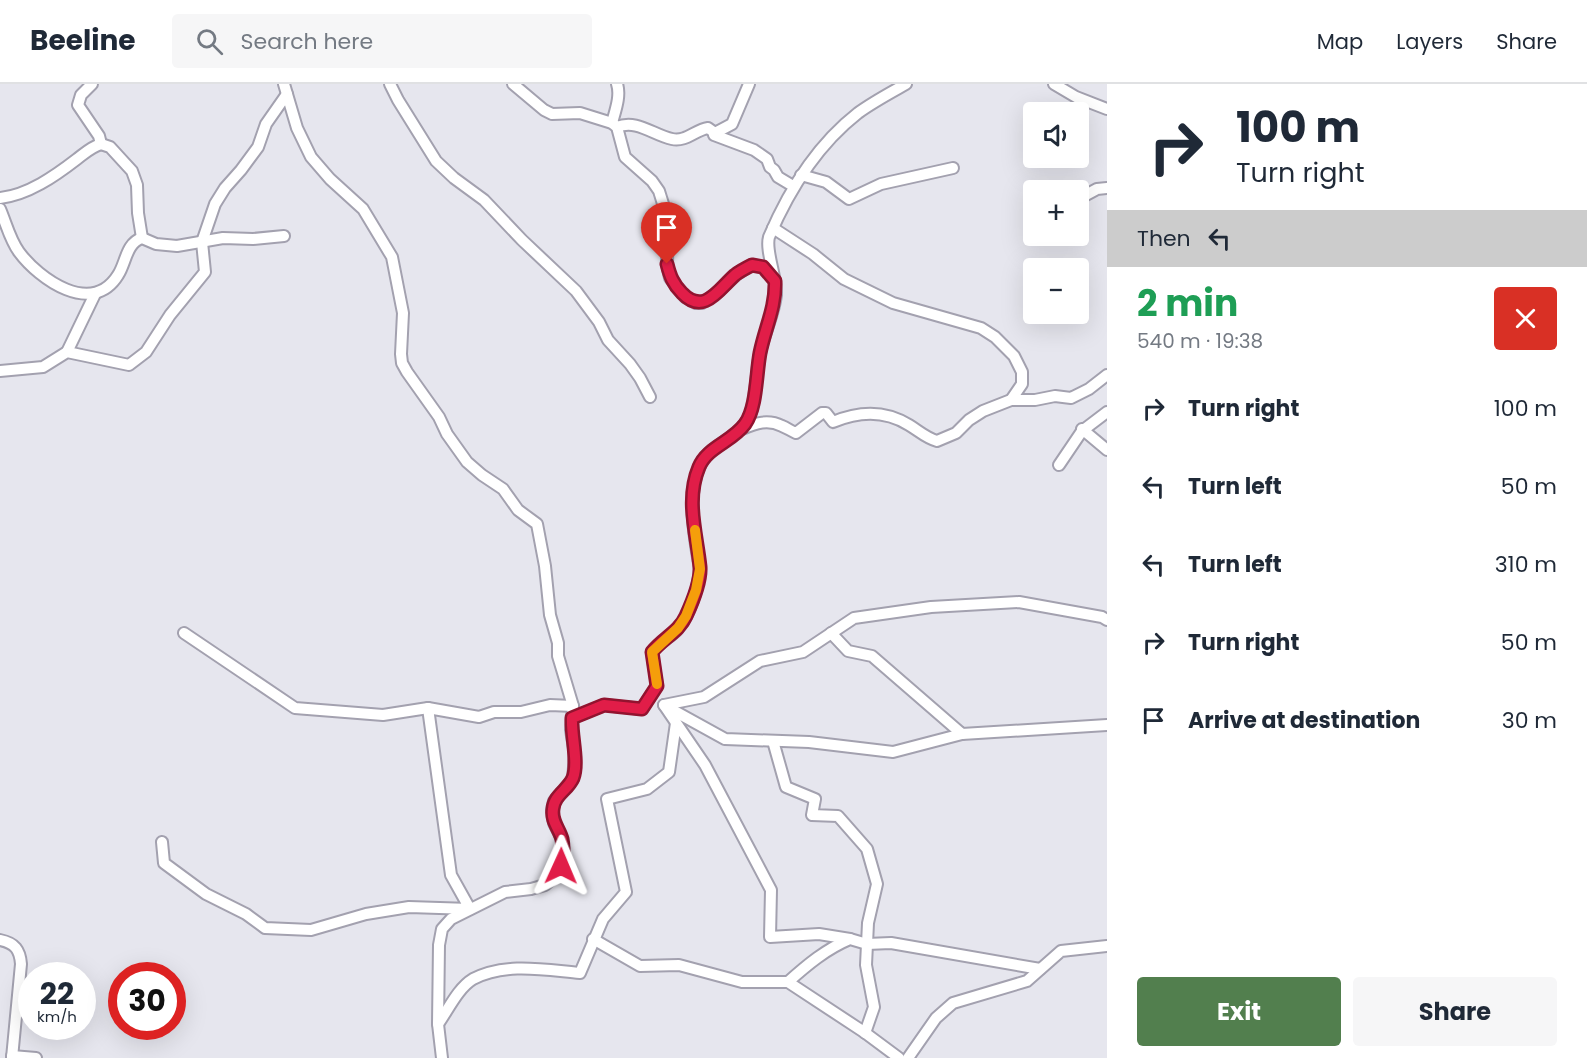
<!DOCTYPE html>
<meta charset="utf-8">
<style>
body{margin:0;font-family:Poppins,sans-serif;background:#f6f6f7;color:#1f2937;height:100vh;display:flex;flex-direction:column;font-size:22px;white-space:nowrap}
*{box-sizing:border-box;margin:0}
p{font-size:20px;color:#747a83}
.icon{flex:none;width:33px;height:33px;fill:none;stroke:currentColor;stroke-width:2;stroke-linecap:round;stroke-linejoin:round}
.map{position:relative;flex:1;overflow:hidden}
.drawer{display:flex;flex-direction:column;background:#fff;width:480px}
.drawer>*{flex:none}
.top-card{background:#fff;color:#1f2937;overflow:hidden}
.controls{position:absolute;left:1023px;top:18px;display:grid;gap:12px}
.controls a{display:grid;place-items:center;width:66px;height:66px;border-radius:6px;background:#fff;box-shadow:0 6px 24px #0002;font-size:30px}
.speed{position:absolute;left:18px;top:878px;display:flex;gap:12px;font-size:30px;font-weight:700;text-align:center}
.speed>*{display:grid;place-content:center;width:78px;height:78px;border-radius:50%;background:#fff;box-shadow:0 6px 24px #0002;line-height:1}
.speed small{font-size:15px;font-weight:400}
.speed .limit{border:9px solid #d22;background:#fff;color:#111}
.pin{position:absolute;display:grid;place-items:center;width:51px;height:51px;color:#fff;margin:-62px -26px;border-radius:50% 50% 50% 0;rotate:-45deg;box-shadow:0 0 6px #0007}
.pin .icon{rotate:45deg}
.me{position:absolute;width:66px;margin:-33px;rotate:1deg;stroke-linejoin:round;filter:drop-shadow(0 0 4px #0008)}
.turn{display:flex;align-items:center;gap:21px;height:126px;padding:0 30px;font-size:27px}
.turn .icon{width:78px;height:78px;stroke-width:2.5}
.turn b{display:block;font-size:42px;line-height:51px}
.then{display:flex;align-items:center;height:57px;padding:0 30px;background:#0003;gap:12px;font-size:22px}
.round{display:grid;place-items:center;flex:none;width:63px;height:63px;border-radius:6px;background:#f6f6f7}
.overview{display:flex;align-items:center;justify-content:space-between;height:102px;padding:0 30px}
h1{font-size:36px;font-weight:700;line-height:45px;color:#1e9e55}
.button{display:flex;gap:12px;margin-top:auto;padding:12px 30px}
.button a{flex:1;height:69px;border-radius:6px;background:#527f4e;color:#fff;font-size:24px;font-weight:700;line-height:69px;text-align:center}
.button a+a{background:#f6f6f7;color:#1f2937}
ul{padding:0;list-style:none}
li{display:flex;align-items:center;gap:18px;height:78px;padding:0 30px}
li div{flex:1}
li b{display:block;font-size:22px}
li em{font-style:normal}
header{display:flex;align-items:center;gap:36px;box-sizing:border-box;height:84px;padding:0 30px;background:#fff;border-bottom:2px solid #e0e1e3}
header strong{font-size:28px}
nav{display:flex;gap:33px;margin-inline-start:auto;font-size:21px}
.search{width:420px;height:54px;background:#f6f6f7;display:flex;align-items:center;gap:15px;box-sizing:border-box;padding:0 21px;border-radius:6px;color:#747a83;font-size:22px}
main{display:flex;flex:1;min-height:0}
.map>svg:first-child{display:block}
</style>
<header>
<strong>Beeline</strong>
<div class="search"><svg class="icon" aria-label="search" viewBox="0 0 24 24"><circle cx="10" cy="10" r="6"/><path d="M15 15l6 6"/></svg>Search here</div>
<nav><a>Map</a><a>Layers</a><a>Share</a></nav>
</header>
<main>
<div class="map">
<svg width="1107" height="974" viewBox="0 0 1107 974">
<rect width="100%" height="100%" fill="#e6e6ee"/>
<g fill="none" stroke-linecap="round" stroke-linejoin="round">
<defs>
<g id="minor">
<polyline points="284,0 297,44 311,73 330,95 363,125 392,173 403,229 401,270 402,279 407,288 439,333 447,350 467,378 482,391 503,405 518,426 537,440 545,482 550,531 558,559 558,572 573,622 571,646 575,671 573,695 554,717 552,726 554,739 561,753 564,767 559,789 545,801 531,805 505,808 451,835 442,845 439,861 438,940 442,974"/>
<polyline points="390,0 398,16 436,77 454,94 484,116 522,156 576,207 599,238 608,256 630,280 640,294 650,313"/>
<polyline points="513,0 544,26 552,30 580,29 612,39 617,43 625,73 652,97 659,107 668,136 667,180 670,194 685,213 696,219 702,219 717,209 736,191 751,181 763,183 775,197"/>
<polyline points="1054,0 1076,13 1107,25"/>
<path d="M612,39C615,27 621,12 617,0"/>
<path d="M617,43C637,35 653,51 672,55C686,58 695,46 708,44L715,49L714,51L754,66L767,75L770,83L774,86L778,93L793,102"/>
<polyline points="715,49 732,40 749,0"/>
<polyline points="101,60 110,63 132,87 137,101 138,129 142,154"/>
<polyline points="801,91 826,98 849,115 881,100 953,84"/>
<polyline points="1084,112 1097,105 1107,104"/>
<path d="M0,114C28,111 55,92 77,75C85,69 91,63 101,60L99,52L78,21L81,11L92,0"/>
<path d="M0,125C6,139 10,156 19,168C39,195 92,233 118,191C126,179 126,159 142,154L156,160L177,162L223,154L253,155L284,152"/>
<polyline points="67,268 95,210"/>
<polyline points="0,287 43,283 67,268 129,281 146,268 170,231 205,188 202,158 215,120 225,104 241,86 258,63 266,40 287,10"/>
<polyline points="1011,316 1035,316 1055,312 1071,314 1089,305 1107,291"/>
<path d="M742,345C756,339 768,335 782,342C787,344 791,347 796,349L822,329H826L833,338C859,327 885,326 909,341C919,347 926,354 937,357L956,349L969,336L983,327L1011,316L1022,300V288L1014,272L995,253L981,244L893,219L844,195L813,170L773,144"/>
<polyline points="1082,345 1107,366"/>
<polyline points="1059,381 1082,347 1107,328"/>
<polyline points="184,549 295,624 383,631 428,624 479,633 494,628 521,628 550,621 573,622"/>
<polyline points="831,549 848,567 872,572 962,650 1107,641"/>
<polyline points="664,621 704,613 760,577 803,568 854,534 931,523 1019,518 1102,533 1107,536"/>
<polyline points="664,621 705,681 771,806 770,853 819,850 850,855"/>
<polyline points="667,623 725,655 809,658 893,668 962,650"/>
<path d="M572,634L604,621L642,625L657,602L652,568C659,559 669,554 677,546C690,531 698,505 700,485C694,452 682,390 712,366C727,354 744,348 751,328C757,308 756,285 761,265C765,247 774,230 776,211C777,193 765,167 769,153C789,106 817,61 858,29C873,18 890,9 906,0"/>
<polyline points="773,657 786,703 815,715 812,731 838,732 867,765 877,800 868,839 866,881 874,923 865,949"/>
<polyline points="162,758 164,779 206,810 246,830 265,844 311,846 366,830 409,823 470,825 451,791 428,624"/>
<polyline points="593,855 640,882 679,881 742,898 788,898 864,948 899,974"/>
<path d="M0,856C15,859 20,866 21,880L12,974"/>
<path d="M788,898C807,881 826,865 850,855L867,860L891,859L1040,885"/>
<path d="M438,940C448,926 458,904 473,895C506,878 545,886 580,889L603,835L626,808L607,715L647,705L669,688L676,639"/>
<polyline points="12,972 36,974"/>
<polyline points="908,974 936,934 953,919 1027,897 1061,867 1107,862"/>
</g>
</defs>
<use href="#minor" stroke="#a3a1af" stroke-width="14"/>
<use href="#minor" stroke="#fff" stroke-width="10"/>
</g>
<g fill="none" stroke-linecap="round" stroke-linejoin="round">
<defs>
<path id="route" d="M561,782C563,773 564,765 562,755C559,744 551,737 553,725C554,711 568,706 573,694C579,678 571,652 572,634L604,621L642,625L657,602L652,568C663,554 679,548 686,532C692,519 701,498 700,483C697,451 685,416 699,383C707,363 732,358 745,340C757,323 756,290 760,269C765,244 776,223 775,197L763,183L752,181C746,184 740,187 735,191C719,205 704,232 682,209C673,200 670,192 667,180"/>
</defs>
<use href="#route" stroke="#92132f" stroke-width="15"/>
<use href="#route" stroke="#e11d48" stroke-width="10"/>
<polyline stroke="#f59e0b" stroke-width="10" points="657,600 652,568 678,544 686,532 696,506 700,485 695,446"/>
</g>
</svg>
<div class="controls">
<a><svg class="icon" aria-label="sound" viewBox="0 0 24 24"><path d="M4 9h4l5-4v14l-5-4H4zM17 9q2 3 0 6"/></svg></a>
<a>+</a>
<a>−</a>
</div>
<div class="speed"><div>22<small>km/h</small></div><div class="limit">30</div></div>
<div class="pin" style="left:667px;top:180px;background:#d93025"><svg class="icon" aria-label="arrive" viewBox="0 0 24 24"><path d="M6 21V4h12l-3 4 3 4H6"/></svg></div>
<svg class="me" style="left:561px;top:782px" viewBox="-20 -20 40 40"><path d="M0-17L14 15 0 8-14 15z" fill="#e11d48" stroke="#fff" stroke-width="4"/></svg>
</div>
<section class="drawer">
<div class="top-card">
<div class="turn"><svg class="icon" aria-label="right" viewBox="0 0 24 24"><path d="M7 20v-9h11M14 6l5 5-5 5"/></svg><div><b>100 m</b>Turn right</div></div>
<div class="then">Then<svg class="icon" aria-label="left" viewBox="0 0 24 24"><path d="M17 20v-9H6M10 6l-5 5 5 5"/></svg></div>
</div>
<div class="overview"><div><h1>2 min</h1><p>540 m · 19:38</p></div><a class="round" style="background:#d93025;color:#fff"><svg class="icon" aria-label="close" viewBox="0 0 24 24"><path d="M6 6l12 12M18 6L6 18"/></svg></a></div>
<ul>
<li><svg class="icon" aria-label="right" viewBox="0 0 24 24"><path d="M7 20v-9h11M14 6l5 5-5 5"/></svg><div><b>Turn right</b></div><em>100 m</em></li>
<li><svg class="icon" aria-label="left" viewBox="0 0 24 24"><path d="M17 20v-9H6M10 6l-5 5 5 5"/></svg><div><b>Turn left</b></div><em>50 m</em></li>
<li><svg class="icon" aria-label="left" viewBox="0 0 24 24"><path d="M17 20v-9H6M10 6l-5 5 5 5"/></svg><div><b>Turn left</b></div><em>310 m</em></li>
<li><svg class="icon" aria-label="right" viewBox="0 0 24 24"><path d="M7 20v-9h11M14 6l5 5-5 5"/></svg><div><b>Turn right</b></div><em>50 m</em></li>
<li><svg class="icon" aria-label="arrive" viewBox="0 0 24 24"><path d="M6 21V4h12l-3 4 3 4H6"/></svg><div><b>Arrive at destination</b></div><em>30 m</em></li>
</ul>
<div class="button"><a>Exit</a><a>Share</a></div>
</section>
</main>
